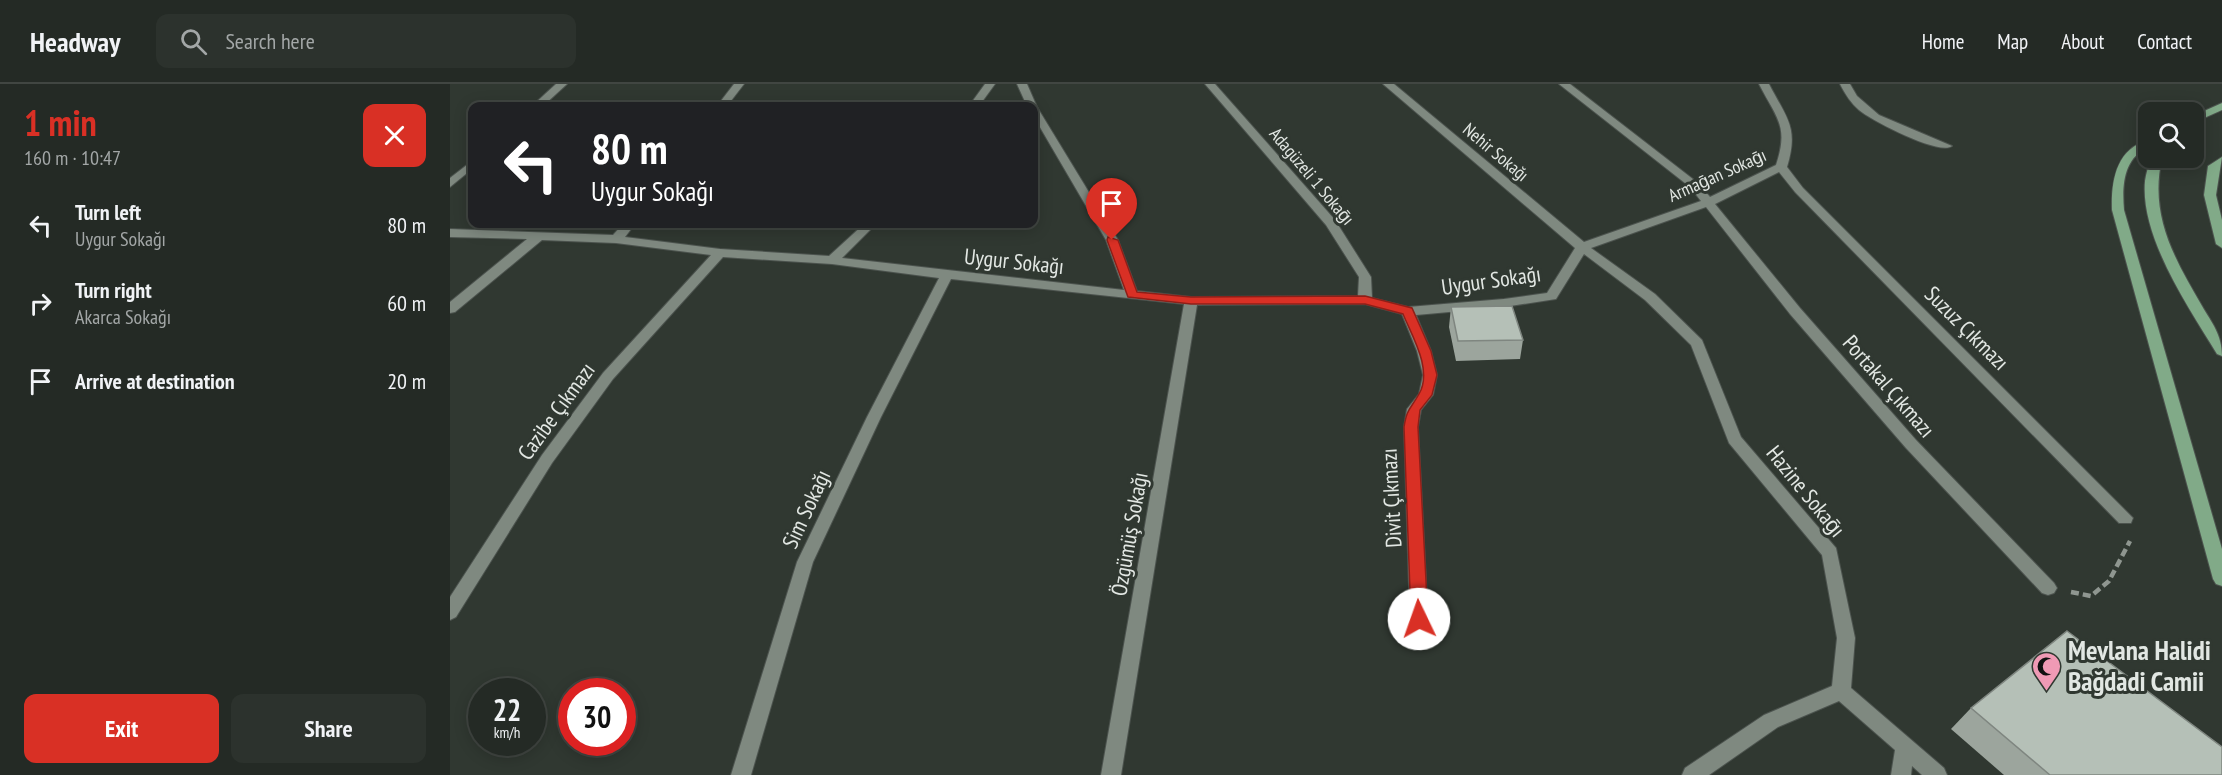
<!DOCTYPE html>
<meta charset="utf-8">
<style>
body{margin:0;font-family:"PT Sans Narrow",sans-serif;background:#2c322d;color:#f1f3f6;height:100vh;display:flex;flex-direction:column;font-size:22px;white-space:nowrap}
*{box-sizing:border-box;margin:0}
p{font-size:20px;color:#a3a7a7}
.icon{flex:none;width:33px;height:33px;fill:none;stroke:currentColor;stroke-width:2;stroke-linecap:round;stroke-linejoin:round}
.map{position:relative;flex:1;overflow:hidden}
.drawer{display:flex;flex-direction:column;background:#242a25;width:450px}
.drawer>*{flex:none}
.hud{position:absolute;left:18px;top:18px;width:570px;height:126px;border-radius:12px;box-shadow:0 3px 15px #0003,0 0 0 2px #414642;background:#202124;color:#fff;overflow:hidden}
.tools{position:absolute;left:1688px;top:18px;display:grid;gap:12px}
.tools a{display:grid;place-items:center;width:66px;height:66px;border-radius:12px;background:#242a25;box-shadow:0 3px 15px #0003,0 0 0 2px #414642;font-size:30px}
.speed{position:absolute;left:18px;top:594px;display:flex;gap:12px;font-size:30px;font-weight:700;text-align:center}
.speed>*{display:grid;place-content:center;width:78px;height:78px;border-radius:50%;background:#242a25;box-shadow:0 3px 15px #0003,0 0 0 2px #414642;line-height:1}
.speed small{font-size:15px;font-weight:400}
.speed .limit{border:9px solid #d22;background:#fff;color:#111}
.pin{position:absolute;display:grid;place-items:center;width:51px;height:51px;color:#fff;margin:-62px -26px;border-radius:50% 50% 50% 0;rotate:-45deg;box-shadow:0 0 6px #0007}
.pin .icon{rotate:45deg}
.me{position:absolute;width:66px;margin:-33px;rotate:357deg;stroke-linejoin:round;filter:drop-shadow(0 0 4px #0008)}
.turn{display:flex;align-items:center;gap:21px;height:126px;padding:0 24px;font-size:27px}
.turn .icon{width:78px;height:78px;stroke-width:2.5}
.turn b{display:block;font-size:42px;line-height:51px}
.round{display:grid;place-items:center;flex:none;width:63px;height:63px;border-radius:12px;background:#2c322d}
.summary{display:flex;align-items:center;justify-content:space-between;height:102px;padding:0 24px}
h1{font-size:36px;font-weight:800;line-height:45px;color:#d93025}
.primary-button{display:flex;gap:12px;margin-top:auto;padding:12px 24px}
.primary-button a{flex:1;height:69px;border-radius:12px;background:#d93025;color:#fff;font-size:24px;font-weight:800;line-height:69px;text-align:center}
.primary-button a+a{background:#2c322d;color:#f1f3f6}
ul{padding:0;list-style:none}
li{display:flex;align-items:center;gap:18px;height:78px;padding:0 24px}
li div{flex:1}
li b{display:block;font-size:22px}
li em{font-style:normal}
header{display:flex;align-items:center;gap:36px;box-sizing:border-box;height:84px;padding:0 30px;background:#242a25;border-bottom:2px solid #414642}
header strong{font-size:28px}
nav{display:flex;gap:33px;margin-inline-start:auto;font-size:21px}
.search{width:420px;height:54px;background:#2c322d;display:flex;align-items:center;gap:15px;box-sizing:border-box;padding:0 21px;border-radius:12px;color:#a3a7a7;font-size:22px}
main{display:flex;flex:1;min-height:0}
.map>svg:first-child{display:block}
</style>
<header>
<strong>Headway</strong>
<div class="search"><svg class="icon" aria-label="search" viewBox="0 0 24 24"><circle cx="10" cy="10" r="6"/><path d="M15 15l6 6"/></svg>Search here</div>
<nav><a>Home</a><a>Map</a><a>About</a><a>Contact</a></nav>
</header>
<main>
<section class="drawer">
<div class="summary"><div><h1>1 min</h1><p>160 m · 10:47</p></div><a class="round" style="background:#d93025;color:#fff"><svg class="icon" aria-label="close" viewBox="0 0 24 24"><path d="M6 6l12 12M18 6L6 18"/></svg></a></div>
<ul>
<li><svg class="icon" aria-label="left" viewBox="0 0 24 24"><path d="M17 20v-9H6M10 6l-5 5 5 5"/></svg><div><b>Turn left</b><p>Uygur Sokağı</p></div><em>80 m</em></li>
<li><svg class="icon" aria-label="right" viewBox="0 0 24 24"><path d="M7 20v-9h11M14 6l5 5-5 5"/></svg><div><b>Turn right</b><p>Akarca Sokağı</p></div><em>60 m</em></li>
<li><svg class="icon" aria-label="arrive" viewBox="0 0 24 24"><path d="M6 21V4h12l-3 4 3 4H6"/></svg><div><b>Arrive at destination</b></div><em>20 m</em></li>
</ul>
<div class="primary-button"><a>Exit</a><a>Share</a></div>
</section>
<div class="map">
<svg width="1772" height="691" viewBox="0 0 1772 691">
<rect width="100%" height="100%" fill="#303831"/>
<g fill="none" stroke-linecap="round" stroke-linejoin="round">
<defs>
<g id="minor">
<polygon points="106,0 117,0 93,22 82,22"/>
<polygon points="284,0 294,0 277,22 267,22"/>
<polygon points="535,0 545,0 529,22 519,22"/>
<path d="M567,0H577L587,23L668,156L687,207L741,213L908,212L909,193L876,141L755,0H765L885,136L921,193L922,214L958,223L1054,215L1097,209L1125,164L933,0H944L1134,158L1251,117L1240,103L1109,0H1120L1248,99L1260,113L1326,81C1339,42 1327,35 1309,0H1319C1337,35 1349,43 1337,83L1353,104L1683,434L1681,439H1669L1345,108L1329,88L1265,120L1350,224L1466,356L1604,499L1607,504L1604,509L1598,511L1592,509L1456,364L1340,230L1256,123L1141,164L1205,210L1252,256L1291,353L1386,464L1405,554L1401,604L1494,684L1497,691H1472L1462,682L1461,691H1441L1445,666L1389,617L1328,643L1259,691H1232L1235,684L1314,631L1382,602L1387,554L1372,471L1279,359L1241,261L1195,216L1134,170L1106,215L1054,223L966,231L981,267L987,291L983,311L971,326L968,343L978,535L975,540L969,543L963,540L960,535L954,343L957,325L969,310L973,291L967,267L952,230L915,220L747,221L671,691H651L734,220L501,195L431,333L363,478L301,691H281L347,478L417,333L489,194L382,180L273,173L163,295L102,379L6,533L0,536V513L92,371L153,289L261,171L166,159L92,156L5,228L0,229V218L77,155L0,153V145L163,151L173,140H185L175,153L270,165L379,172L414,140H426L392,174L674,206L656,156L584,33V22H577Z"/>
<path d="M1390,0H1400L1407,12L1429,31L1502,62C1490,72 1422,37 1409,26C1401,19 1395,10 1390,0Z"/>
<polygon points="22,77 22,85 0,103 0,94"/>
</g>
<g id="major">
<polygon points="1772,19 1772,26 1743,39 1743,32"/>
<path d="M1698,56V63C1673,75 1672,102 1674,126L1772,465V502L1766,500L1763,495L1662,126C1661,97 1666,65 1698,56Z"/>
<polygon points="1772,73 1766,111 1772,136 1772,164 1766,160 1754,111 1758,82"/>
<path d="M1700,74H1712C1699,131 1724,174 1752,222C1762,239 1772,251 1772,272L1767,270C1739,224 1690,153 1695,97C1696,89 1699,81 1700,74Z"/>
</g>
</defs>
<use href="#minor" stroke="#4c534e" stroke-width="2"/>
<use href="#major" stroke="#4c534e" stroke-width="2"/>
<polyline stroke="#8f9690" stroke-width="4.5" stroke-dasharray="8 4" stroke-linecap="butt" points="1621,508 1641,512 1659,497 1680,457"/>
<use href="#minor" fill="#7f8980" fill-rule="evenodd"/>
<use href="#major" fill="#81aa88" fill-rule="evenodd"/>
</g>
<g fill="#9ca59d">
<polygon points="1001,223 1073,256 1070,275 1006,277 999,243"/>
<polygon points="1521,624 1772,691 1554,691 1501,645"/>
</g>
<g fill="#b5c0b7" stroke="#7f8680" stroke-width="1.5">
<polygon points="1062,222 1073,256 1008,257 1001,223"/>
<polygon points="1617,547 1772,663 1772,691 1600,691 1521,624"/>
</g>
<path fill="#d93025" stroke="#8d1f18" stroke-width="1.5" d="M658,153L668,156L687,208L741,213L915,212L962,224L981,267L987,291L982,311L970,326L968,343L978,535L975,540H964L961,535L954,343C957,324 960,326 969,310C983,286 962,252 953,230L915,220H741L678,213L657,156Z"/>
<defs>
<symbol id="mosque-pin" viewBox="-11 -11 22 30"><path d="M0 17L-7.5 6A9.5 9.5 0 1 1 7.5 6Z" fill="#f09ab5" stroke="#303831"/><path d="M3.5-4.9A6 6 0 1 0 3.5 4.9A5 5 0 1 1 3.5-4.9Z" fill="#111"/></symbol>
</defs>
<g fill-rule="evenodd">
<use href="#mosque-pin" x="1580" y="566" width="33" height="45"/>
</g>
<g text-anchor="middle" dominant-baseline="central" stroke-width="6" stroke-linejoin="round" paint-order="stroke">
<g font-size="18" fill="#e2e7e3" stroke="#303831">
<text transform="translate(1046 68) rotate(40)">Nehir Sokağı</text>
<text transform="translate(1267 91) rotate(-24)">Armaḡan Sokaḡı</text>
<text transform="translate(862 92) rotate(50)">Adagüzeli 1 Sokaḡı</text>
</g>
<g font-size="22" fill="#e2e7e3" stroke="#303831">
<text transform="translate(564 177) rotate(6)">Uygur Sokağı</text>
<text transform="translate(1041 196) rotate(-8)">Uygur Sokağı</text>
<text transform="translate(1517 244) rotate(45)">Suzuz Çıkmazı</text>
<text transform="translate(1439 302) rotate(49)">Portakal Çıkmazı</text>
<text transform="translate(106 327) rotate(-54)">Cazibe Çıkmazı</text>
<text transform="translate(1356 407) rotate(51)">Hazine Sokaḡı</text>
<text transform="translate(941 414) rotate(-93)">Divit Çıkmazı</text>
<text transform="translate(356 425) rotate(-65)">Sim Sokağı</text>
<text transform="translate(679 450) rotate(-80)">Özgümüş Sokağı</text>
</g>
<g font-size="27" font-weight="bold" fill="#e2e7e3" stroke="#303831" text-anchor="start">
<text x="1618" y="566">Mevlana Halidi<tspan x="1618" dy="31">Bağdadi Camii</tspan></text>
</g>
</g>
</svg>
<div class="tools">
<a><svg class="icon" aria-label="search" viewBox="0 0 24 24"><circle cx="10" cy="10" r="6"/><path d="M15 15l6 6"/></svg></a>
</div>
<div class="speed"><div>22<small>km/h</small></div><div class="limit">30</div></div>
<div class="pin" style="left:662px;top:156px;background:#d93025"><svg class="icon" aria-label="arrive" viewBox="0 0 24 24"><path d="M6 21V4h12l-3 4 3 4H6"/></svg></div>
<svg class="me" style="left:969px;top:535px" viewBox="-20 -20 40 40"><circle r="19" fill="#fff"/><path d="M0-13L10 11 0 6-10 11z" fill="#d93025"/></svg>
<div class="hud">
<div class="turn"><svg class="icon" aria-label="left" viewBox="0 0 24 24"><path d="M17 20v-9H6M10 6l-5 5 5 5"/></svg><div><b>80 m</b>Uygur Sokağı</div></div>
</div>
</div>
</main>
